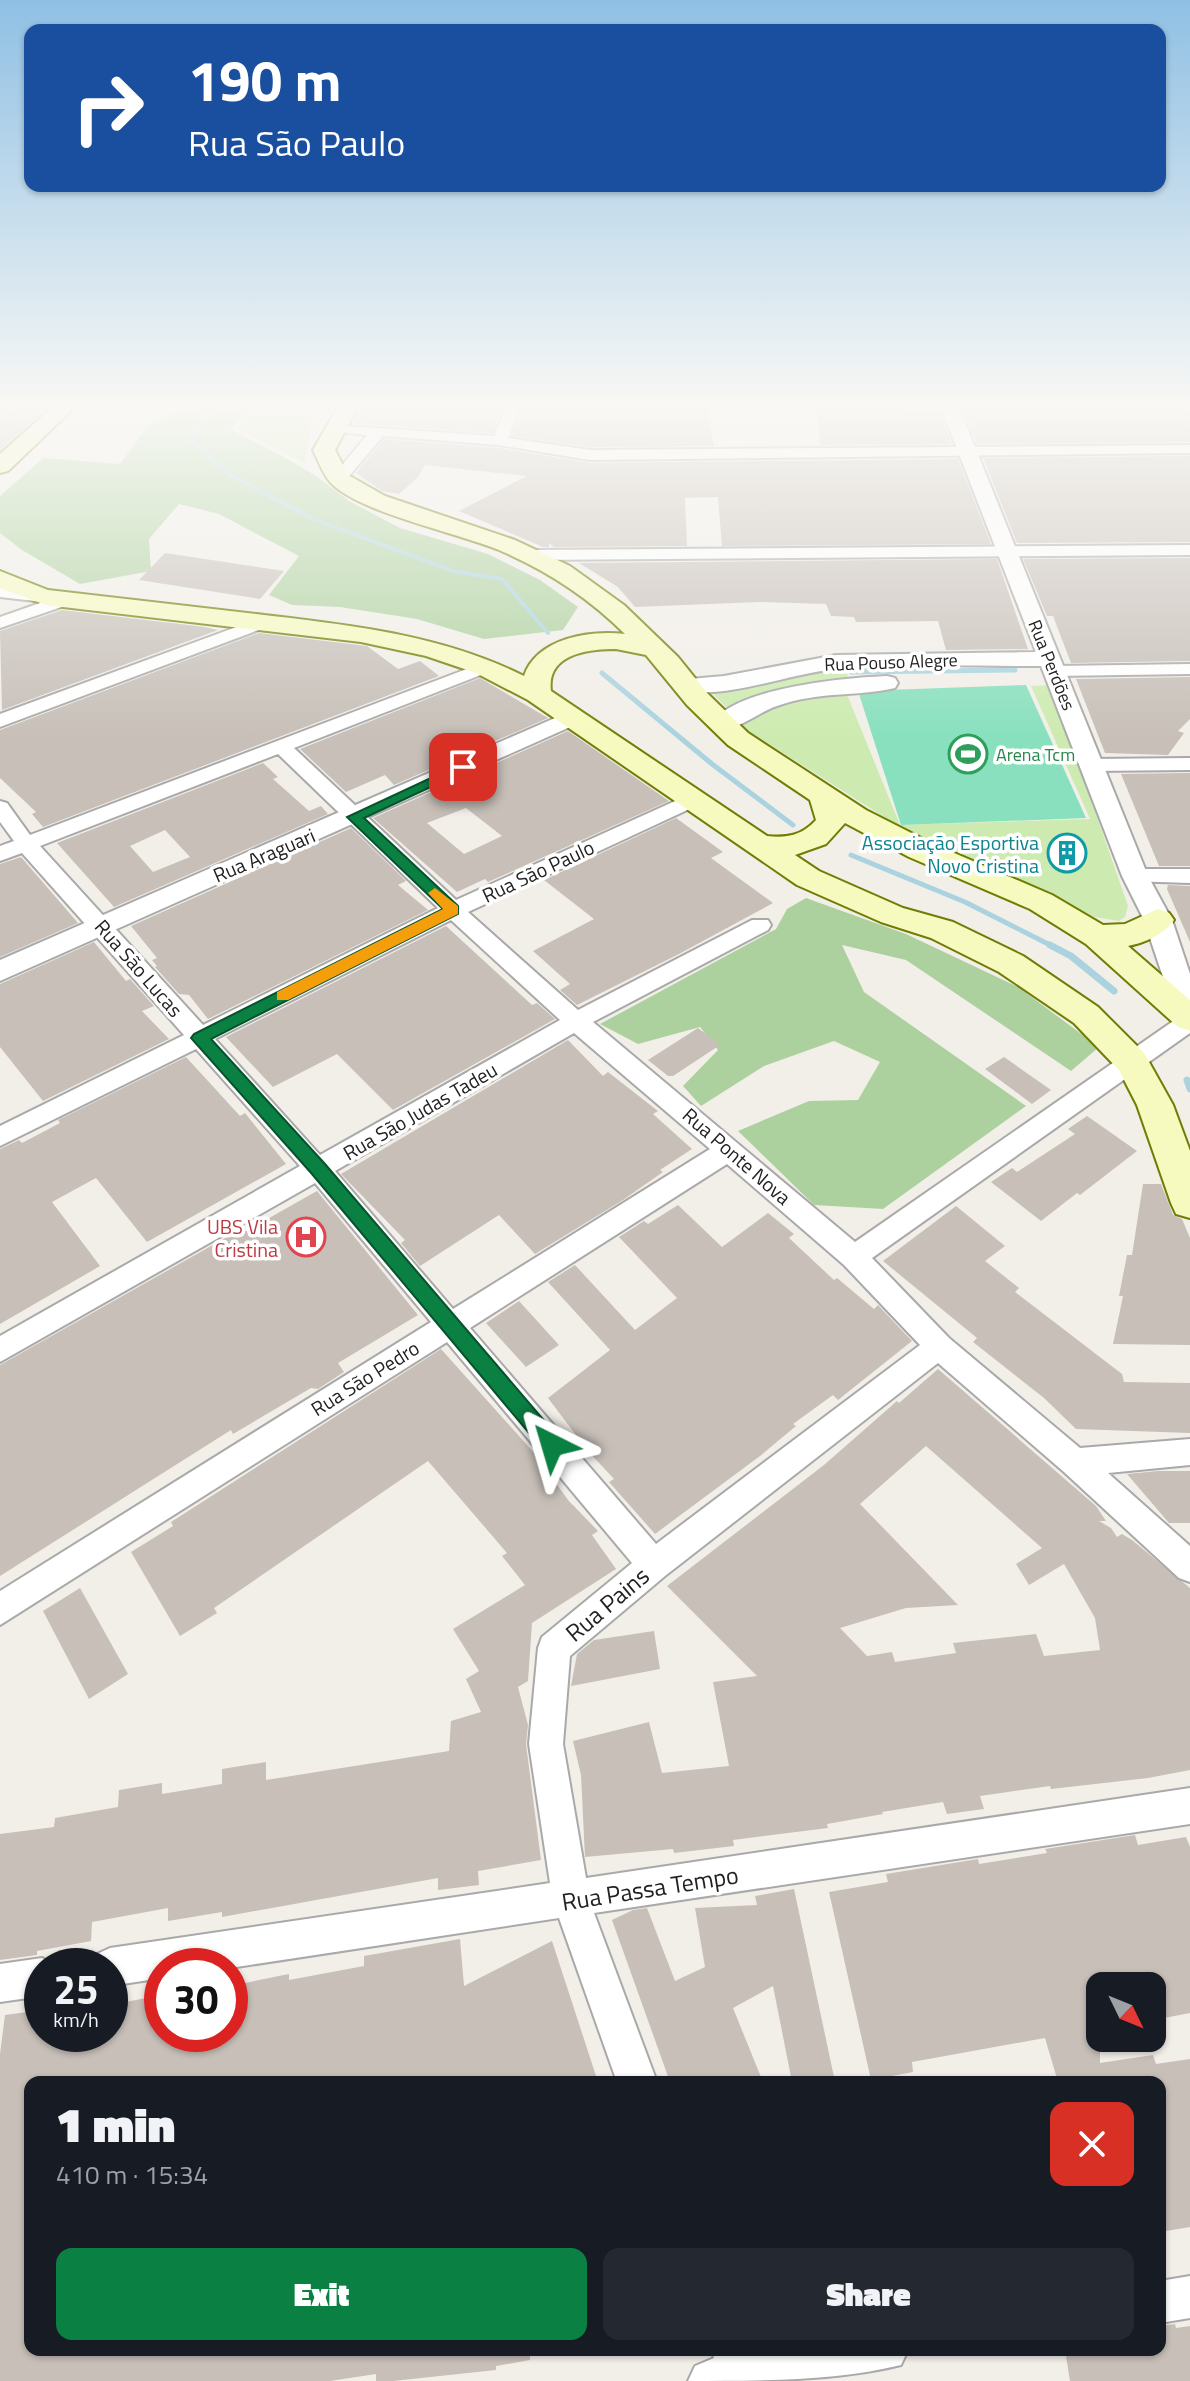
<!DOCTYPE html>
<meta charset="utf-8">
<style>
body{margin:0;font-family:"Titillium Web",sans-serif;background:#242831;color:#f1f3f6;height:100vh;display:flex;flex-direction:column;font-size:30px;white-space:nowrap}
*{box-sizing:border-box;margin:0}
p{font-size:26px;color:#9ea1a6}
.icon{flex:none;width:44px;height:44px;fill:none;stroke:currentColor;stroke-width:2;stroke-linecap:round;stroke-linejoin:round}
.map{position:relative;flex:1;overflow:hidden}
.drawer{position:absolute;left:24px;top:2076px;width:1142px;height:280px;display:flex;flex-direction:column;background:#171b24;border-radius:16px;box-shadow:0 2px 6px #0004}
.drawer>*{flex:none}
.hud{position:absolute;left:24px;top:24px;width:1142px;height:168px;border-radius:16px;box-shadow:0 2px 6px #0004;background:#1a4fa0;color:#fff;overflow:hidden}
.needle{width:52px;rotate:133deg}
.controls{position:absolute;left:1086px;top:1972px;display:grid;gap:16px}
.controls a{display:grid;place-items:center;width:80px;height:80px;border-radius:16px;background:#171b24;box-shadow:0 2px 6px #0004;font-size:40px}
.speed{position:absolute;left:24px;top:1948px;display:flex;gap:16px;font-size:40px;font-weight:700;text-align:center}
.speed>*{display:grid;place-content:center;width:104px;height:104px;border-radius:50%;background:#171b24;box-shadow:0 2px 6px #0004;line-height:1}
.speed small{font-size:20px;font-weight:400}
.speed .limit{border:12px solid #d22;background:#fff;color:#111}
.pin{position:absolute;display:grid;place-items:center;width:68px;height:68px;color:#fff;margin:-34px;border-radius:16px;box-shadow:0 4px 12px #0006}
.me{position:absolute;width:88px;margin:-44px;rotate:320deg;stroke-linejoin:round;filter:drop-shadow(0 0 6px #0008)}
.turn{display:flex;align-items:center;gap:28px;height:168px;padding:0 32px;font-size:36px}
.turn .icon{width:104px;height:104px;stroke-width:2.5}
.turn b{display:block;font-size:56px;line-height:68px}
.round{display:grid;place-items:center;flex:none;width:84px;height:84px;border-radius:16px;background:#242831}
.summary{display:flex;align-items:center;justify-content:space-between;height:136px;padding:0 32px}
h1{font-size:48px;font-weight:800;line-height:60px}
.button{display:flex;gap:16px;margin-top:auto;padding:16px 32px}
.button a{flex:1;height:92px;border-radius:16px;background:#0b8043;color:#fff;font-size:32px;font-weight:800;line-height:92px;text-align:center}
.button a+a{background:#242831;color:#f1f3f6}
.map>svg:first-child{display:block}
</style>
<div class="map">
<svg width="1190" height="2381" viewBox="0 0 1190 2381">
<rect width="100%" height="100%" fill="#f2efe9"/>
<g fill="#cdebb0">
<polygon points="262,405 311,405 311,425 304,463 236,428"/>
<path d="M845,664L848,677C812,684 756,688 727,708L710,691Z"/>
<polygon points="1051,685 1128,906 1125,917 1119,921 1094,917 892,822 739,725 760,708 846,692 900,825 1090,819 1031,686"/>
</g>
<g fill="#add19e">
<polygon points="192,405 255,405 230,429 289,460 316,476 349,501 400,528 488,554 540,580 578,607 563,630 484,639 417,619 340,607 292,605 269,595 299,556 219,514 179,504 149,539 151,571 80,584 22,550 0,533 0,496 43,458 120,464 149,425"/>
<polygon points="806,898 906,934 1018,987 1099,1047 1071,1071 906,960 842,945 864,992 1026,1106 883,1209 814,1205 738,1131 809,1101 858,1100 880,1062 834,1041 764,1066 701,1106 683,1086 718,1050 700,1027 638,1044 600,1024 776,929 787,909"/>
</g>
<polygon fill="#88e0be" points="1026,685 1086,818 901,825 858,691"/>
<g fill="none" stroke-linecap="round" stroke-linejoin="round">
<polyline stroke="#aad3df" stroke-width="4" points="224,405 209,414 189,438 227,473 311,518 453,571 502,579 548,633"/>
<g stroke="#aad3df" stroke-width="5">
<polyline points="851,672 1015,670"/>
<polyline points="602,673 712,764 793,825"/>
<polyline points="851,855 965,902 1054,947"/>
</g>
<g stroke="#aad3df" stroke-width="7">
<polyline points="1050,945 1071,956 1114,991"/>
<polyline points="1187,1080 1190,1089"/>
</g>
</g>
<g fill="#c7bfb8" fill-rule="evenodd">
<polygon points="18,405 51,405 0,450 0,408 13,409"/>
<polygon points="362,405 460,406 504,405 492,433 353,423"/>
<polygon points="524,405 706,405 714,446 590,447 512,436"/>
<polygon points="816,405 910,405 913,414 940,414 952,444 820,445"/>
<polygon points="962,405 1190,405 1190,442 977,444"/>
<polygon points="384,439 499,448 590,463 958,459 991,544 722,546 718,497 685,498 687,546 554,547 549,543 549,547 543,547 459,511 527,476 425,465 418,477 399,494 382,491 356,473"/>
<polygon points="1190,456 1190,542 1017,543 983,458"/>
<polygon points="165,553 284,571 260,599 139,580"/>
<polygon points="1190,558 1190,661 1071,663 1053,616 1047,616 1023,559"/>
<polygon points="997,559 1028,649 946,650 938,621 856,622 854,617 831,616 826,604 760,602 635,607 618,587 579,563"/>
<polygon points="62,610 205,627 218,630 2,710 0,631"/>
<polygon points="259,633 367,646 398,669 420,661 439,676 43,827 32,814 36,812 0,778 0,730"/>
<polygon points="1190,677 1190,719 1178,731 1184,733 1168,755 1105,753 1076,679"/>
<polygon points="480,678 548,718 394,785 385,775 346,792 300,749"/>
<path d="M568,731L669,801L488,882L485,879L457,892L373,818ZM466,808L502,836L464,854L427,823Z"/>
<path d="M263,763L278,777L273,779L309,811L321,806L328,814L114,907L57,843ZM165,830L190,857L153,872L130,846Z"/>
<polygon points="1190,773 1190,866 1159,866 1121,774"/>
<polygon points="676,818 723,852 711,858 773,903 679,954 577,1005 560,990 570,984 533,951 594,919 544,880"/>
<polygon points="351,828 406,881 398,885 428,910 208,1019 189,995 179,994 155,967 157,966 152,960 157,958 131,926"/>
<polygon points="1051,841 1073,841 1082,866 1060,866"/>
<polygon points="21,857 78,923 0,957 0,864"/>
<polygon points="1168,885 1190,886 1190,942 1167,889"/>
<polygon points="446,926 532,1005 537,1003 555,1019 393,1110 337,1054 273,1087 226,1037"/>
<polygon points="94,942 126,981 130,979 154,1006 142,1011 169,1039 43,1101 0,1047 0,984"/>
<polygon points="698,1028 720,1045 673,1076 668,1076 648,1060"/>
<polygon points="568,1040 603,1076 608,1072 658,1111 653,1114 692,1149 660,1170 663,1172 623,1200 535,1254 499,1215 420,1266 401,1243 405,1240 341,1174"/>
<polygon points="186,1057 240,1116 245,1113 286,1164 147,1242 96,1178 52,1202 100,1266 0,1324 0,1149 19,1140 22,1143 60,1123 58,1120"/>
<polygon points="1004,1057 1051,1090 1032,1104 985,1069"/>
<polygon points="1087,1116 1137,1151 1080,1195 1077,1193 1041,1221 991,1182 1012,1168 1017,1172 1075,1134 1068,1129"/>
<polygon points="1143,1184 1161,1184 1173,1215 1182,1219 1190,1238 1190,1345 1113,1344 1123,1296 1119,1296 1127,1255 1132,1255"/>
<polygon points="317,1191 418,1315 338,1363 344,1372 318,1389 311,1388 233,1434 231,1430 0,1576 0,1365 234,1233 237,1236"/>
<polygon points="678,1205 722,1247 768,1213 794,1234 789,1238 834,1280 837,1278 874,1309 878,1305 912,1341 838,1400 833,1395 793,1424 796,1426 760,1456 655,1534 609,1482 614,1479 588,1451 548,1398 610,1350 548,1282 575,1265 635,1330 677,1298 619,1237 644,1221 648,1224"/>
<polygon points="956,1206 1005,1246 985,1261 1019,1288 1015,1292 1122,1374 1124,1382 1190,1383 1190,1433 1076,1429 1044,1398 973,1342 977,1338 883,1261"/>
<polygon points="519,1301 559,1345 526,1367 486,1323"/>
<polygon points="441,1349 535,1454 568,1500 598,1531 592,1535 616,1569 532,1623 528,1681 518,1687 528,1725 526,1744 541,1860 478,1871 479,1885 438,1890 438,1878 222,1917 222,1912 168,1921 168,1908 92,1922 91,1941 37,1951 37,1955 0,1960 0,1834 54,1827 55,1818 118,1807 119,1790 162,1783 162,1794 222,1784 222,1769 266,1762 266,1780 449,1751 451,1721 481,1712 466,1679 479,1671 453,1629 525,1585 502,1556 507,1553 428,1461 214,1608 217,1613 180,1636 131,1552 173,1526 171,1522"/>
<path d="M938,1369L1096,1506L1106,1521H1099L1111,1528L1117,1537L1122,1534L1132,1540L1190,1588V1770L1148,1778L1051,1789L1050,1786L980,1796L984,1809L947,1814L943,1802L882,1812L883,1814L827,1824L828,1828L733,1840L734,1846L674,1853L673,1849L585,1857L581,1775L573,1741L649,1722L662,1773L729,1766L713,1682L757,1676L667,1586L824,1465L897,1401L899,1403ZM926,1446L1042,1548L1016,1564L1029,1585L1064,1564L1095,1618L1100,1650L1044,1656L1036,1634L953,1643L956,1653L895,1662L892,1652L867,1656L840,1628L906,1608L958,1605L860,1504Z"/>
<polygon points="1158,1471 1190,1471 1190,1523 1169,1523 1127,1474"/>
<polygon points="80,1588 128,1674 89,1699 43,1611"/>
<polygon points="654,1631 660,1669 571,1686 577,1654 594,1640"/>
<polygon points="1135,1835 1138,1845 1186,1837 1190,1847 1190,2013 1159,2019 1152,1999 1152,1986 1100,1986 1100,2063 1153,2055 1156,2064 1190,2059 1190,2227 1160,2232 1160,2082 1058,2082 1045,2038 912,2062 913,2072 871,2080 829,1892 888,1882 886,1874 978,1859 979,1864 1047,1853 1045,1849"/>
<polygon points="794,1889 834,2077 792,2082 773,1986 733,2008 763,2082 670,2082 612,1920 633,1910 647,1908 675,1981 705,1967 695,1908 757,1905 755,1896"/>
<polygon points="460,1939 464,1986 552,1941 598,2082 30,2082 30,2350 530,2350 530,2360 496,2366 496,2370 393,2381 376,2381 376,2374 330,2381 0,2381 0,2054 5,2015 42,2010 42,2034 110,2034 110,2005 162,1995 162,2034 230,2034 230,1986 289,1974 289,1980 364,1966 364,1956"/>
<polygon points="1175,2324 1176,2328 1190,2326 1190,2381 1070,2381 1065,2350 1160,2350 1160,2326"/>
</g>
<g fill="none" stroke-linecap="round" stroke-linejoin="round">
<defs>
<g id="minor">
<polygon points="507,405 521,405 508,438 590,450 1190,445 1190,453 590,460 499,445 383,436 344,482 334,482 331,479 367,435 331,431 331,425 494,436"/>
<polygon points="1190,545 1190,555 529,560 521,555 529,550"/>
<polygon points="0,587 46,592 52,593 54,598 70,593 79,598 76,602 0,628 0,617 43,602 0,597"/>
<polygon points="261,618 267,619 270,623 267,627 0,727 0,714"/>
<path d="M485,662L491,663L494,667L491,671L294,748L456,900L684,797H698L701,801L698,805L468,912L578,1010L752,920H768L771,925L768,930L593,1022L855,1242L1182,1015L1190,1013V1033L872,1258L949,1338L1080,1448L1190,1439V1465L1108,1473L1190,1546V1582L1179,1578L1064,1472L938,1363L665,1576L570,1656L563,1744L586,1878L1190,1788V1824L594,1913L657,2082H617L559,1918L230,1968L162,1966V1978L110,1986V1966H92L97,1954L110,1948L550,1883L529,1744L538,1648L542,1637L632,1563L447,1342L0,1625V1591L431,1322L315,1183L0,1362V1336L300,1166L196,1049L0,1146V1126L184,1035L22,853L0,861V846L14,841L0,822V801L7,803L30,835ZM278,754L438,908L203,1025L40,846ZM451,920L560,1020L320,1155L215,1039ZM574,1033L710,1149L453,1309L335,1171ZM727,1164L844,1265L920,1345L656,1544L470,1328Z"/>
<polygon points="1190,664 1190,674 1055,676 1046,671 1055,666"/>
<polygon points="1190,758 1190,770 1092,771 1082,765 1092,759"/>
<polygon points="1135,869 1190,869 1190,883 1127,881 1124,876"/>
<polygon points="42,1958 56,1966 42,1966 42,1996 0,2002 0,1964"/>
<polygon points="1190,2276 1190,2318 1160,2323 1160,2281"/>
<path d="M711,2350H908L901,2365C837,2381 757,2381 688,2381L695,2366L714,2358Z"/>
</g>
<g id="tertiary">
<path d="M940,405H958L1148,876L1172,920L1190,974V1026L1180,1023L1176,1016L1144,920L1122,876L1041,666C973,666 904,663 837,669C789,673 724,701 678,690L675,685L678,680L724,676L836,655L1036,652Z"/>
<path d="M887,676L895,678L898,683L895,688C856,697 819,691 777,706C758,712 734,734 714,729L710,724C737,687 844,678 887,676Z"/>
<polygon points="571,711 579,713 583,718 579,723 0,981 0,960"/>
</g>
<g id="secondary">
<polygon points="55,405 77,405 8,471 0,473 0,454"/>
<path d="M339,405H359L335,450L348,475L385,496L515,540L570,566L624,605L678,657L707,693L748,733L866,810L931,843L1052,895L1103,925L1125,924L1158,909L1169,913L1174,920C1165,934 1144,943 1128,946L1190,1000V1031L1178,1027L1086,944L1030,909L909,857L845,823L826,844L795,855L819,871L903,908L953,922L1023,956L1098,1007L1144,1053L1173,1105L1190,1151V1218L1176,1214L1171,1203L1137,1105L1119,1070L1074,1023L999,972L931,938L881,922L797,885L528,700L476,673L426,656L361,642L46,605L0,588V571L48,590C118,598 187,606 256,614C348,625 440,634 524,676C537,638 590,630 625,634C589,598 546,570 499,550C458,533 357,512 330,482C323,474 318,460 313,450ZM616,649L646,655L687,705L728,745L810,800L816,820C801,836 787,838 767,836L551,691C546,654 588,649 616,649Z"/>
</g>
</defs>
<use href="#minor" stroke="#a9a9a9" stroke-width="4"/>
<use href="#tertiary" stroke="#a9a9a9" stroke-width="4"/>
<use href="#secondary" stroke="#707d05" stroke-width="4"/>
<use href="#minor" fill="#fff" fill-rule="evenodd"/>
<use href="#tertiary" fill="#fff" fill-rule="evenodd"/>
<use href="#secondary" fill="#f7fabf" fill-rule="evenodd"/>
</g>
<linearGradient id="sky" x2="0" y2="1"><stop stop-color="#8fc0e4"/><stop offset="0.55" stop-color="#f9f8f5"/><stop offset="1" stop-color="#f9f8f5" stop-opacity="0"/></linearGradient>
<rect width="1190" height="738" fill="url(#sky)"/>
<polygon fill="#0b8043" stroke="#07532c" stroke-width="2" points="463,763 467,764 467,770 364,818 458,906 458,914 211,1039 325,1164 559,1438 562,1445 559,1451 552,1454 544,1451 312,1174 191,1038 194,1034 443,909 347,817"/>
<polygon fill="#f59e0b" points="435,888 458,906 458,914 288,1000 277,1000 277,992 443,909 428,893"/>
<defs>
<symbol id="stadium-ring" viewBox="-11 -11 22 22"><circle r="9.5" fill="#fff" stroke="#2e9e5b" stroke-width="1.5"/><path d="M0-5a6.5 5 0 1 0 0 10a6.5 5 0 1 0 0-10ZM-3.5-1.8h7v3.6h-7Z" fill="#2e9e5b"/></symbol>
<symbol id="building-ring" viewBox="-11 -11 22 22"><circle r="9.5" fill="#fff" stroke="#0f9aa8" stroke-width="1.5"/><path d="M-4-6H4V6H1V3H-1V6H-4ZM-2.5-4.3h1.7v1.8h-1.7ZM.8-4.3h1.7v1.8H.8ZM-2.5-1h1.7V.8h-1.7ZM.8-1h1.7V.8H.8Z" fill="#0f9aa8"/></symbol>
<symbol id="hospital-ring" viewBox="-11 -11 22 22"><circle r="9.5" fill="#fff" stroke="#e0444e" stroke-width="1.5"/><path d="M-5-5h3v3.5h4V-5h3V5h-3V1.5h-4V5h-3Z" fill="#e0444e"/></symbol>
</defs>
<g fill-rule="evenodd">
<use href="#stadium-ring" x="946" y="732" width="44" height="44"/>
<use href="#building-ring" x="1045" y="831" width="44" height="44"/>
<use href="#hospital-ring" x="284" y="1215" width="44" height="44"/>
</g>
<g text-anchor="middle" dominant-baseline="central" stroke-width="7" stroke-linejoin="round" paint-order="stroke">
<g font-size="18" fill="#222" stroke="#fff">
<text transform="translate(891 662) rotate(-2)">Rua Pouso Alegre</text>
<text transform="translate(1052 665) rotate(68)">Rua Perdões</text>
</g>
<g font-size="18" fill="#27864d" stroke="#fff" text-anchor="start">
<text x="996" y="754">Arena Tcm</text>
</g>
<g font-size="20" fill="#0d838f" stroke="#fff" text-anchor="end">
<text x="1039" y="842">Associação Esportiva<tspan x="1039" dy="23">Novo Cristina</tspan></text>
</g>
<g font-size="20" fill="#222" stroke="#fff">
<text transform="translate(264 855) rotate(-23)">Rua Araguari</text>
<text transform="translate(538 871) rotate(-25)">Rua São Paulo</text>
<text transform="translate(139 968) rotate(49)">Rua São Lucas</text>
<text transform="translate(420 1111) rotate(-30)">Rua São Judas Tadeu</text>
<text transform="translate(737 1156) rotate(41)">Rua Ponte Nova</text>
<text transform="translate(365 1378) rotate(-32)">Rua São Pedro</text>
</g>
<g font-size="20" fill="#be3a42" stroke="#fff" text-anchor="end">
<text x="278" y="1226">UBS Vila<tspan x="278" dy="23">Cristina</tspan></text>
</g>
<g font-size="24" fill="#222" stroke="#fff">
<text transform="translate(607 1604) rotate(-40)">Rua Pains</text>
<text transform="translate(650 1888) rotate(-9)">Rua Passa Tempo</text>
</g>
</g>
</svg>
<div class="controls">
<a><svg class="needle" viewBox="-14 -14 28 28"><path d="M0-13l5 13h-10z" fill="#e53935"/><path d="M0 13l5-13h-10z" fill="#9ea1a6"/></svg></a>
</div>
<div class="speed"><div>25<small>km/h</small></div><div class="limit">30</div></div>
<div class="pin" style="left:463px;top:767px;background:#d93025"><svg class="icon" aria-label="arrive" viewBox="0 0 24 24"><path d="M6 21V4h12l-3 4 3 4H6"/></svg></div>
<svg class="me" style="left:552px;top:1445px" viewBox="-20 -20 40 40"><path d="M0-17L14 15 0 8-14 15z" fill="#0b8043" stroke="#fff" stroke-width="4"/></svg>
<div class="hud">
<div class="turn"><svg class="icon" aria-label="right" viewBox="0 0 24 24"><path d="M7 20v-9h11M14 6l5 5-5 5"/></svg><div><b>190 m</b>Rua São Paulo</div></div>
</div>
<section class="drawer">
<div class="summary"><div><h1>1 min</h1><p>410 m · 15:34</p></div><a class="round" style="background:#d93025;color:#fff"><svg class="icon" aria-label="close" viewBox="0 0 24 24"><path d="M6 6l12 12M18 6L6 18"/></svg></a></div>
<div class="button"><a>Exit</a><a>Share</a></div>
</section>
</div>
